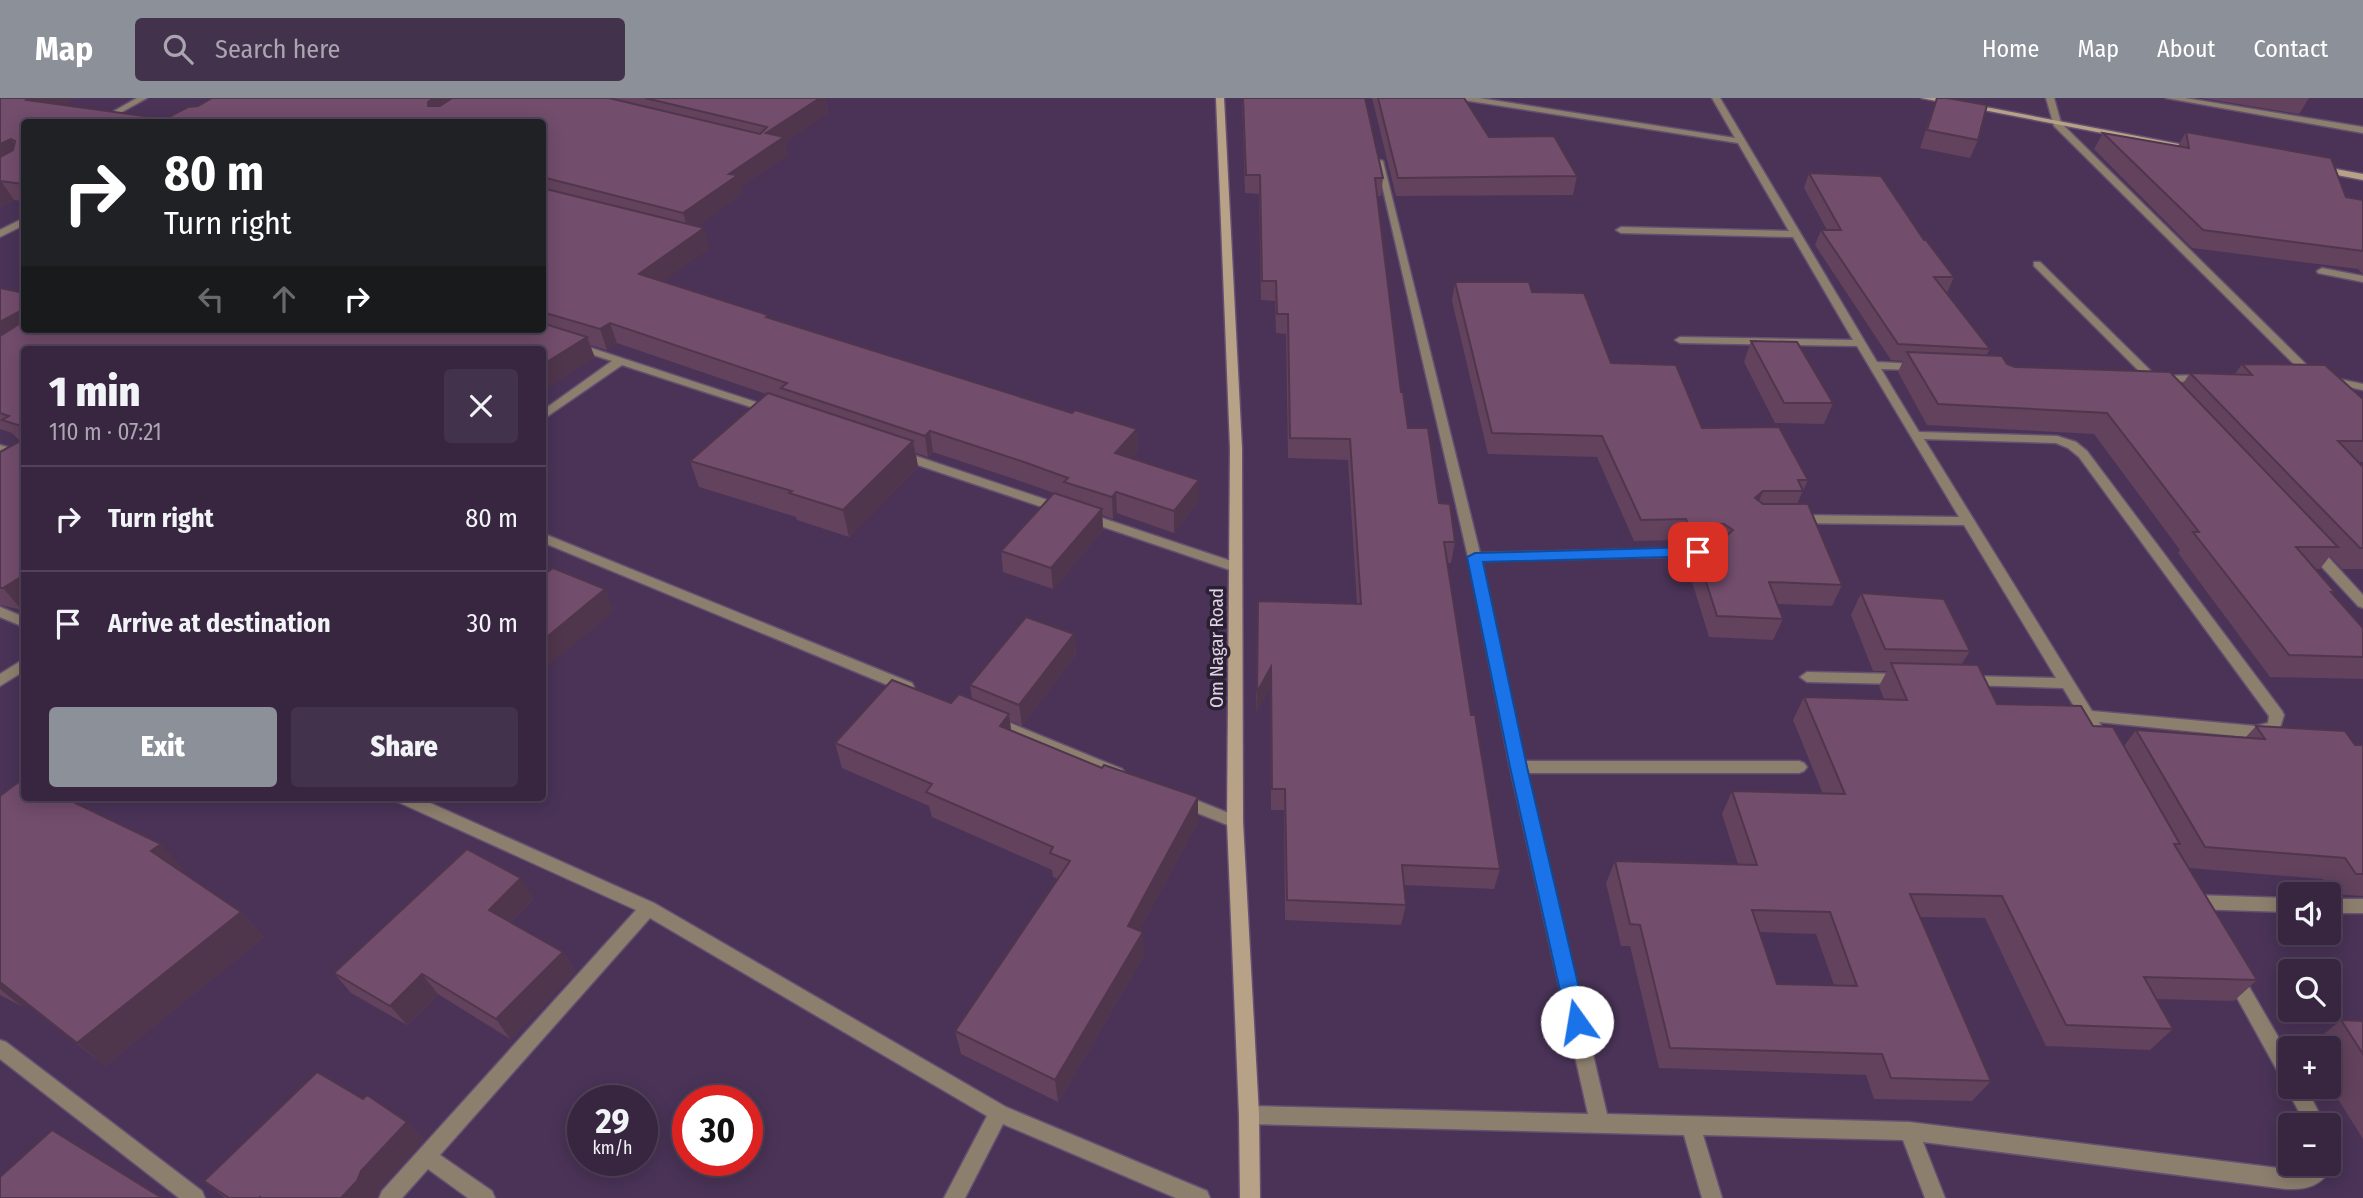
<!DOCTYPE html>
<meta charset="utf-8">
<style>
body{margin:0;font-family:"Fira Sans Condensed",sans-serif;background:#43324c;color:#f1f3f6;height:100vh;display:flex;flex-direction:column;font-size:26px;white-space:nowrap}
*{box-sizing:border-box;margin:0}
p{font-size:23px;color:#aba5b1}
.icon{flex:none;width:38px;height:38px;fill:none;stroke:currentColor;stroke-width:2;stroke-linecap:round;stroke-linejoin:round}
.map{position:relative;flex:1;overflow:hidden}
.side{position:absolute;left:21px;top:248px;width:525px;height:455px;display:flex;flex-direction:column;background:#382641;border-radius:7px;box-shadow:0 4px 18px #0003,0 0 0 2px #52435a}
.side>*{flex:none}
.banner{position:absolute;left:21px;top:21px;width:525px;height:214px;border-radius:7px;box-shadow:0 4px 18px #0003,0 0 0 2px #52435a;background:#202124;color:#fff;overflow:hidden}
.controls{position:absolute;left:2278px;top:784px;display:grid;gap:14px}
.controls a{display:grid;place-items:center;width:63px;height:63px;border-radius:7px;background:#382641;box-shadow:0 4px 18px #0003,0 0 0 2px #52435a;font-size:35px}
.speed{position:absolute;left:567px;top:987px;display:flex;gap:14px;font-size:35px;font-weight:700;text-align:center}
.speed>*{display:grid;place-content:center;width:91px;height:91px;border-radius:50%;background:#382641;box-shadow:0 4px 18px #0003,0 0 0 2px #52435a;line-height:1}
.speed small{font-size:18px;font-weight:400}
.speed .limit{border:10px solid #d22;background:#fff;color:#111}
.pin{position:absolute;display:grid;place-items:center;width:60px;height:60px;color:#fff;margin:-30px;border-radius:14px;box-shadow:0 4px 10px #0006}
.me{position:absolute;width:77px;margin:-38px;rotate:347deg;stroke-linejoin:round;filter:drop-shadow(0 0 5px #0008)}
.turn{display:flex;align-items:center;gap:24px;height:147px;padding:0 28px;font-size:32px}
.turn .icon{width:91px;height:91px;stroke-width:2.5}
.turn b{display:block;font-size:49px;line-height:60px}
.lanes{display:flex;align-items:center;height:66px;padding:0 28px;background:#0003;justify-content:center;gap:35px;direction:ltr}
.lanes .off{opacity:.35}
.round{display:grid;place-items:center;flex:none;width:74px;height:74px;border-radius:7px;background:#43324c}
.overview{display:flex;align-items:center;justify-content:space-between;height:119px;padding:0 28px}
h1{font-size:42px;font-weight:800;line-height:52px}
.primary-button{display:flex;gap:14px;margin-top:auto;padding:14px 28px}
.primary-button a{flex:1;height:80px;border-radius:7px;background:#8c9099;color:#fff;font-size:28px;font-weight:800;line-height:80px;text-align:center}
.primary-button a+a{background:#43324c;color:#f1f3f6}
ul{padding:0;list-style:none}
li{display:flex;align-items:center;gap:21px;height:105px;padding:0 28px;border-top:2px solid #52435a}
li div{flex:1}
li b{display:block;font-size:26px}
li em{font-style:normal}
header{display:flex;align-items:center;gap:42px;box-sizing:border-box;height:98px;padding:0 35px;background:#8c9099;color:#fff}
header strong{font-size:33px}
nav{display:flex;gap:38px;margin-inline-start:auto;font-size:24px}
.search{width:490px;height:63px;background:#43324c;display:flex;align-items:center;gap:18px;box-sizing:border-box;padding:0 24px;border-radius:7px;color:#aba5b1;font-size:26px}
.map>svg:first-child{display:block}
</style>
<header>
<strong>Map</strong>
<div class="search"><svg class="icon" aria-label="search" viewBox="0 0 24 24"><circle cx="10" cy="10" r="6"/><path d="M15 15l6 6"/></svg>Search here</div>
<nav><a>Home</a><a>Map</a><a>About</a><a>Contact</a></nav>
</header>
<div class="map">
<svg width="2363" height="1100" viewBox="0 0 2363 1100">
<rect width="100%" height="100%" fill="#4a3357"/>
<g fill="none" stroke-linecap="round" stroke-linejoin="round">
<defs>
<g id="street">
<polygon points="137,0 147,0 104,24 95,24"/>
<path d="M1459,0H1479L1735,40L1712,0H1720L1877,264L1917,266L1922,269L1917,272L1881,271L1919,334L2057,338L2076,344L2087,353L2282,613L2284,617L2279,633L2256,640L2099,624L2111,644L2108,648H2098L2063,590L1964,587L1962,583L1964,579L1969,578L2056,580L1964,427L1795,425L1789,421L1795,417L1959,419L1857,248L1680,245L1675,242L1680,239L1853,242L1793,139L1621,135L1616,132L1621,129L1789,133L1738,45L1463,2ZM1924,341L2056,345L2068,350L2079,359L2269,618L2268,625L2256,628L2092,613Z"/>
<polygon points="2046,0 2054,0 2061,25 2317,277 2317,281 2309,281 2054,28"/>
<polygon points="2166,0 2185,0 2363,29 2363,35"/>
<path d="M1376,61L1383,63L1480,455L1704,450L1710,454L1704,458L1482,463L1524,663H1799L1804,665L1807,669L1804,673L1799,675H1527L1607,1016L1909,1024L2286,1071C2303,1072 2313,1066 2329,1066V1059L2333,1066C2324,1087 2308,1092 2286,1091L1923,1044L1945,1100H1925L1903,1042L1703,1037L1722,1100H1702L1684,1037L1249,1026L1242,1023L1239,1017L1242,1011L1249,1008L1588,1016L1510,669L1468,459Z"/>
<polygon points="24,120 24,127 0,139 0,132"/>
<polygon points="2034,164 2040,164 2156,278 2204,277 2210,280 2204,283 2163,284 2165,287 2163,289 2155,289 2034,168"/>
<polygon points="2322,170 2363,178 2363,184 2318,175 2317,173"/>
<polygon points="576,245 777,311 779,313 773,316 769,315 622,267 542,322 542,313 612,263 572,250 571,248"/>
<polygon points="2329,279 2363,286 2363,292 2325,284 2323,282"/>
<polygon points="0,347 24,354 24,361 0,355"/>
<polygon points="901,353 1065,408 1067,411 1065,414 1057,414 897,360 895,357"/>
<polygon points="1087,415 1240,466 1242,469 1240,472 1230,472 1083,422 1081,419"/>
<polygon points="542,435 912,585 914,589 912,593 902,593 542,444"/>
<polygon points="2314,448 2319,449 2363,497 2363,510 2358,508 2309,455 2308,452"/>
<polygon points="0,509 24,519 24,529 0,519"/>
<polygon points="24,561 24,573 0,588 0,576"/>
<polygon points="1807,574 1900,576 1907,581 1900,586 1807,584 1800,579"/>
<polygon points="993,618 1122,671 1125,675 1122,679 1112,679 988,628 986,624 988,620"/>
<polygon points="1181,696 1241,720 1243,724 1241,728 1235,730 1175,706 1173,702 1175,698"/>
<polygon points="396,700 419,700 654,805 1006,1009 1207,1093 1210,1100 1176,1100 1003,1026 965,1100 944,1100 987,1018 650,820 440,1057 492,1093 495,1100 468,1100 428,1071 402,1100 379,1100 382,1093 636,812 398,704"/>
<polygon points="2193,797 2291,800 2291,814 2193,811 2187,809 2185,804 2187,799"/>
<rect x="2329" y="801" width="34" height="14"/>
<polygon points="2234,870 2240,873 2291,961 2291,989 2306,989 2325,1027 2306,1027 2289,995 2288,986 2284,985 2225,878 2228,873"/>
<polygon points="0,942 6,944 202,1093 205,1100 179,1100 0,961"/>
</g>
<g id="secondary">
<polygon points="1216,0 1224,0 1242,350 1243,724 1259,1017 1260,1100 1240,1100 1239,1017 1227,724 1230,350"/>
<polygon points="1921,0 1938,0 2200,50 2196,53"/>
<polygon points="2319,68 2363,76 2363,82 2316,73 2315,71"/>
</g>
</defs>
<use href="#street" stroke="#655071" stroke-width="3"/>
<use href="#secondary" stroke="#655071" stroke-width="3"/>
<use href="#street" fill="#8d7f6e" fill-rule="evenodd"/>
<use href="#secondary" fill="#b8a287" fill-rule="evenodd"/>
</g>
<g fill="#62425d" fill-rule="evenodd">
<polygon points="0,0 76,0 63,7 165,21 198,8 212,0 825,0 828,15 785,44 788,57 741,89 742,96 697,128 710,150 662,183 768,220 1072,315 1137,331 1138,352 1130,360 1199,382 1199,403 1174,435 1117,415 1113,421 1102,417 1103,432 1053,491 1003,474 1001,453 1054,395 1026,385 933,354 928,359 916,355 918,369 849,439 797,422 796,419 699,389 690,363 766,296 617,245 607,252 590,247 595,260 24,252 24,510 22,512 0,507 0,354 20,343 12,335 0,331 0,190 24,231 542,231 542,24 24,24 24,103 14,102 0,109"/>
<polygon points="1242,0 1365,0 1383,80 1381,98 1377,98 1401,294 1408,330 1455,444 1451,465 1447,465 1471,617 1500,771 1494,791 1404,787 1406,807 1401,827 1285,822 1284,712 1271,712 1270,589 1256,615 1257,524 1258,503 1357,506 1348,362 1288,360 1286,236 1276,235 1275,203 1261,202 1259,96 1245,95"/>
<polygon points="1372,0 1464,0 1489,39 1577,78 1573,97 1396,98"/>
<polygon points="1937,0 1978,42 1970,60 1920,50 1931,16"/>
<polygon points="2201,0 2309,0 2299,16"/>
<polygon points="2186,34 2346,99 2363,102 2363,176 2358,171 2192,150 2094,51 2103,35 2178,48"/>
<polygon points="1809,75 1924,142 1954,179 1947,195 1990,251 1986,258 2015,269 2182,287 2190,275 2235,276 2242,266 2363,301 2363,364 2358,364 2363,369 2363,471 2342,471 2330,458 2320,471 2315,471 2335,494 2333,496 2363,530 2363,581 2270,579 2178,455 2180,452 2094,336 1927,327 1898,274 1903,263 1891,262 1815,147 1821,132 1827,132 1804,90"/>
<polygon points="1455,184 1532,194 1611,265 1702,330 1808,382 1797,406 1842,487 1832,508 1777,506 1783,521 1773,542 1709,539 1685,461 1690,448 1681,448 1679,442 1634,443 1597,359 1488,356 1452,203"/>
<polygon points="1751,243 1833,305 1824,326 1775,325 1744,264"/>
<path d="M1861,495L1970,553L1961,567L1997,606L2093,628L2124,648L2136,632L2245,640L2256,628L2355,647H2363V798L2333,796L2323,781L2189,770L2257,882L2234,903L2156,901L2173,931L2150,952L2046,948L1985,820L1920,819L1991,983L1972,1003L1874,1001L1866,977L1659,970L1630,848H1621L1606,785L1615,763L1738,766L1722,716L1732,693L1823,696L1793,622L1804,599L1884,601L1879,588L1887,573H1873L1851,517ZM1760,834L1816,836L1834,887L1777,886Z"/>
<polygon points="1074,536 1076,557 1022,628 1010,623 1011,632 1102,670 1198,699 1198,724 1139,833 1144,858 1058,1004 961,956 955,933 1058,781 1053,779 1052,772 932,719 929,708 842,670 835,645 951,605 972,601 970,587"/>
<polygon points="0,698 184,771 181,773 241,814 264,839 105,968 25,905 21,908 0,897"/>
<polygon points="534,800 510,824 563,854 575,874 510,941 438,896 407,927 351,895 334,875"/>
<polygon points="2341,922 2363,923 2363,1041 2329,987 2329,950 2307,950"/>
<polygon points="363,1001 407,1024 424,1042 380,1091 377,1100 225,1100 204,1083"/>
</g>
<g fill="#50364c">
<polygon points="32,0 76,0 38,20 27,2"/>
<polygon points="434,0 467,0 436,22 428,8 428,4"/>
<polygon points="802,0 825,0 828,15 785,44 788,57 741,89 742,96 689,134 683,115 729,76 766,35"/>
<polygon points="11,41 23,60 0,71 0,46"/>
<polygon points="0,83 1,83 14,102 0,109"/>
<polygon points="704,130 710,150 645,196 639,176"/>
<polygon points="24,211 24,231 0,253 0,224"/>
<polygon points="610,225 617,245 607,252 600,231"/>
<polygon points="587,239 595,260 542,293 542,267"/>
<polygon points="1137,331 1138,352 1116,376 1115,355"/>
<polygon points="930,333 933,354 928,359 925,338"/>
<polygon points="913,343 918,369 849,439 843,412"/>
<polygon points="1199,382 1199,403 1174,435 1174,413"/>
<polygon points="1763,393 1755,413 1755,400"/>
<polygon points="1116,394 1117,415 1113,421 1112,399"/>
<polygon points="1102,411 1103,432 1053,491 1051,470"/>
<polygon points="24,477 24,510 22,512 3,490"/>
<polygon points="605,491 614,513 542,573 542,543"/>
<polygon points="1074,536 1076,557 1022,628 1019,607"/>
<polygon points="1271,569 1270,589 1256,615 1257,594"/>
<polygon points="1009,616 1012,641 1000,628"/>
<polygon points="1198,699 1198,724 1129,852 1128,828"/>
<polygon points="161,746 184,771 175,779 151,753"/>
<polygon points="521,780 534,800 502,832 489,812"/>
<polygon points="241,814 264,839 105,968 77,945"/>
<polygon points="1143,834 1144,858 1058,1004 1055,982"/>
<polygon points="563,854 575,874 510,941 496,921"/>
<polygon points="422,876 438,896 407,927 390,908"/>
<polygon points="0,884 25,905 21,908 0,891"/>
<polygon points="407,1024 424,1042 380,1091 377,1100 341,1100 361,1073"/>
</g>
<g fill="#724d6c" stroke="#50364c" stroke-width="2" fill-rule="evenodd">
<polygon points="0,0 32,0 27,2 165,21 188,9 198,8 212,0 434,0 428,4 428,8 440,8 452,0 609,0 760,36 767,29 645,0 820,0 766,35 784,39 729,76 738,77 683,115 542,79 542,24 24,24 24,86 0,83 0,59 13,52 15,43 11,41 0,46"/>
<polygon points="1243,0 1365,0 1383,80 1375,80 1401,294 1403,294 1408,330 1428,330 1439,405 1450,406 1455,444 1444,444 1471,617 1475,617 1500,771 1402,767 1406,807 1287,802 1285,691 1272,691 1271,569 1257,594 1258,503 1361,506 1350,341 1290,340 1288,216 1277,216 1276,183 1262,183 1260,77 1246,77"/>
<polygon points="1378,0 1464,0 1489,39 1554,38 1577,78 1398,80"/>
<polygon points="1937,0 1947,0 1987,7 1978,42 1927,32"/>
<polygon points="2186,34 2331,60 2346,99 2363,102 2363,153 2203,132 2103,35 2189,50"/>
<polygon points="1809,75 1881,78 1924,142 1926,142 1954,179 1934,179 1990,251 1898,246 1821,132 1841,132"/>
<polygon points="542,90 704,130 639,176 768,217 766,219 1072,315 1075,312 1137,331 1115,355 1199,382 1174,413 1116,394 1112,399 1064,384 1068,380 1024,364 930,333 925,338 781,290 787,285 610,225 600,231 542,214"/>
<polygon points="1455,184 1529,184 1532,194 1584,195 1611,265 1676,267 1702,330 1779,329 1808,382 1798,382 1803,393 1763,393 1755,400 1763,406 1808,406 1842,487 1769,484 1783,521 1717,518 1692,440 1724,440 1733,432 1724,426 1688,427 1686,421 1641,422 1602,338 1492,335"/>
<polygon points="0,190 24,195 24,211 0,224"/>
<polygon points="24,223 24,231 122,231 130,234 150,232 147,231 542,231 542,225 587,239 542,267 542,252 24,252 24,329 2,322 9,318 0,315 0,238"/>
<polygon points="1751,243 1797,244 1833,305 1784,305"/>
<polygon points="1907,254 2002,258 2007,266 2015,269 2170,274 2338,449 2296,449 2335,494 2331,494 2363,530 2363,559 2289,557 2193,434 2199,434 2107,315 1938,306"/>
<polygon points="2242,266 2325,267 2363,301 2363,343 2338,343 2363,369 2363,450 2360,450 2190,275 2252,277"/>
<polygon points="768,295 913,343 843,412 789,395 792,393 690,363"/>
<polygon points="24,341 24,477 3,490 0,490 0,354"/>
<polygon points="1054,395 1102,411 1051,470 1001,453"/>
<polygon points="553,470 605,491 542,543 542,478"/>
<polygon points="1861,495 1944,501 1970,553 1885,551"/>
<polygon points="1026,519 1074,536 1019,607 970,587"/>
<path d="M1891,565L1978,567L1997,606L2081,608L2093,628L2113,629L2180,746H2174L2257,882L2144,879L2173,931L2066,927L2002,798L1910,796L1991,983L1891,980L1882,956L1670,950L1640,827L1630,826L1615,763L1757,767L1732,693L1845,696L1804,599L1907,602ZM1752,812L1830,814L1857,888L1777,886Z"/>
<polygon points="892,582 951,605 959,596 1009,616 1000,628 1102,670 1104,667 1198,699 1128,828 1143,834 1055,982 955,933 1070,763 1050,755 1053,749 926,694 932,686 835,645"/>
<polygon points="2256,628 2345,633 2355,647 2363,647 2363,776 2356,776 2345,760 2205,749 2136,632 2265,641"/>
<polygon points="24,680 24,700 65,700 161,746 151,753 241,814 77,945 0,884 0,698"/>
<polygon points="467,751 521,780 489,812 563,854 496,921 422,876 390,908 334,875"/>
<polygon points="2341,922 2363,923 2363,956"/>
<polygon points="317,974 363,1001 367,997 407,1024 361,1073 357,1083 341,1100 261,1100 260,1099 259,1100 229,1100 204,1083"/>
<polygon points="52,1032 162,1100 0,1100 0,1079"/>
</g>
<polygon fill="#1a73e8" stroke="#114b97" stroke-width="2" points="1698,449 1704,451 1706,454 1704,458 1483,464 1527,669 1587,924 1584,930 1577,933 1570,930 1567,924 1510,669 1467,459 1475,455"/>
<g text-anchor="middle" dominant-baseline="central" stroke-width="7" stroke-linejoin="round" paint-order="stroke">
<g font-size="19" fill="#e0d3e9" stroke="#2a2031">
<text transform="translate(1216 550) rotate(-90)">Om Nagar Road</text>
</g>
</g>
</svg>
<div class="controls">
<a><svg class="icon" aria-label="sound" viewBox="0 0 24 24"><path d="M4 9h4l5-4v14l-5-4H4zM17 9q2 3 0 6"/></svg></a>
<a><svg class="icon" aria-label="search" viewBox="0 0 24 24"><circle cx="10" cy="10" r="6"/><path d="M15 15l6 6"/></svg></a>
<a>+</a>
<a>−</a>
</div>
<div class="speed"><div>29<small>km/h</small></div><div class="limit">30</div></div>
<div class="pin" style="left:1698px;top:454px;background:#d93025"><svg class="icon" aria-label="arrive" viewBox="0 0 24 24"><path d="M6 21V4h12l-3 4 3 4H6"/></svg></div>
<svg class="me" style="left:1577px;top:924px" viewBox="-20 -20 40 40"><circle r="19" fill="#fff"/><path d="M0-13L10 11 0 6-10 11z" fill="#1a73e8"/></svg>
<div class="banner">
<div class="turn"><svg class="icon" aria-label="right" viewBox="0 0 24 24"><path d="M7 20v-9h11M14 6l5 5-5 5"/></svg><div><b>80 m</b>Turn right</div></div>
<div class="lanes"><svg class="icon off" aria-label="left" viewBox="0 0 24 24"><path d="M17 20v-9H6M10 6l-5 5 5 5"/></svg><svg class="icon off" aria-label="ahead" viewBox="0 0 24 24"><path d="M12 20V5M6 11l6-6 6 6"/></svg><svg class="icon" aria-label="right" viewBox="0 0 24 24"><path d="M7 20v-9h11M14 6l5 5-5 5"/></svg></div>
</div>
<section class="side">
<div class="overview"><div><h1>1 min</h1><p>110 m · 07:21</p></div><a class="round"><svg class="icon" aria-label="close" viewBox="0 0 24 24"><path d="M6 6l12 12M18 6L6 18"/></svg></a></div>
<ul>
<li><svg class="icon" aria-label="right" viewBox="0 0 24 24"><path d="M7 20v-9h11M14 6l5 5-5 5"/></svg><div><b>Turn right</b></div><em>80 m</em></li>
<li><svg class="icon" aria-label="arrive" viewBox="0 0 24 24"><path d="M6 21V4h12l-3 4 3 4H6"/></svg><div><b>Arrive at destination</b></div><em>30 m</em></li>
</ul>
<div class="primary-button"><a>Exit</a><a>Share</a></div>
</section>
</div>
